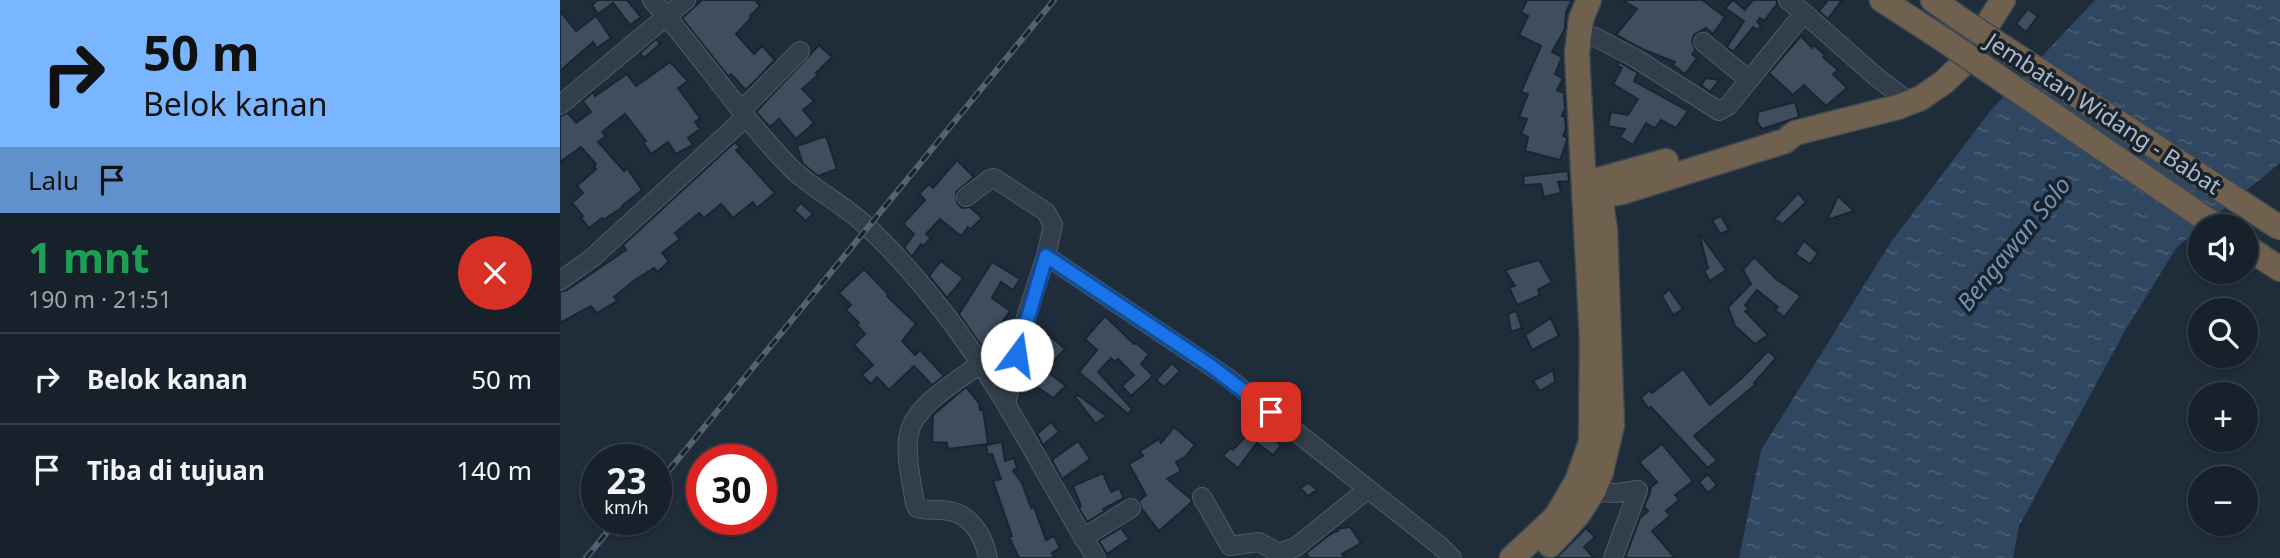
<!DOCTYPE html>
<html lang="id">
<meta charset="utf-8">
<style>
body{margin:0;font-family:"Noto Sans",sans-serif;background:#202933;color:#f1f3f6;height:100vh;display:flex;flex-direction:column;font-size:26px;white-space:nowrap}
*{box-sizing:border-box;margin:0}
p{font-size:23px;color:#9ea3a9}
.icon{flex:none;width:38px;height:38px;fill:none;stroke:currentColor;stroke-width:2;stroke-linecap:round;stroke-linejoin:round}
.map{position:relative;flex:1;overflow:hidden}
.drawer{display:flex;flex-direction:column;background:#17212b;width:560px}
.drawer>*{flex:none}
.banner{background:#79b6ff;color:#111;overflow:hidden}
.tools{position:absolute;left:1628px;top:214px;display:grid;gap:14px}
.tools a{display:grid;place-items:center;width:70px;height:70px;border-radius:50%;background:#17212b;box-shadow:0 2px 5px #0004,0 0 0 2px #363e47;font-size:35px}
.speed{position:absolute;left:21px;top:444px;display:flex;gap:14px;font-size:35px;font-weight:700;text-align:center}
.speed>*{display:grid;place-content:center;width:91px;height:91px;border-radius:50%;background:#17212b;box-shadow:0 2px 5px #0004,0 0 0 2px #363e47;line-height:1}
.speed small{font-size:18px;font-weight:400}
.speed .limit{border:10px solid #d22;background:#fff;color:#111}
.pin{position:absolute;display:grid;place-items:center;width:60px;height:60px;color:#fff;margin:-30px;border-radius:14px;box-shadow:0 4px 10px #0006}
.me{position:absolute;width:77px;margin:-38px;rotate:14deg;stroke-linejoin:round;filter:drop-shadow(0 0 5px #0008)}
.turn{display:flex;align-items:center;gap:24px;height:147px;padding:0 28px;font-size:32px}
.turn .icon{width:91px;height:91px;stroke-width:2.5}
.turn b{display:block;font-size:49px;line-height:60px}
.then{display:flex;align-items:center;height:66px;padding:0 28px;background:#0003;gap:14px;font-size:26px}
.round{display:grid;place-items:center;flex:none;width:74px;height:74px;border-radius:37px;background:#202933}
.head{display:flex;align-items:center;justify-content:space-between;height:119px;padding:0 28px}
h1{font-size:42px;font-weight:700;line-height:52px;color:#1e9e55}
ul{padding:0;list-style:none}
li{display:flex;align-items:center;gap:21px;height:91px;padding:0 28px;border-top:2px solid #363e47}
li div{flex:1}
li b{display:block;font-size:26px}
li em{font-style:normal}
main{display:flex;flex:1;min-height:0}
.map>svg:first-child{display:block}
</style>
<main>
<section class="drawer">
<div class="banner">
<div class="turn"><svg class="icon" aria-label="right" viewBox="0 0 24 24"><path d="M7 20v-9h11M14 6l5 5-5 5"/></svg><div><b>50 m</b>Belok kanan</div></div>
<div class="then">Lalu<svg class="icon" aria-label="arrive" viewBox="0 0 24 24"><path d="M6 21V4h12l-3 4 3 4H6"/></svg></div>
</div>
<div class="head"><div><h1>1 mnt</h1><p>190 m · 21:51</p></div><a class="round" style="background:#d93025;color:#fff"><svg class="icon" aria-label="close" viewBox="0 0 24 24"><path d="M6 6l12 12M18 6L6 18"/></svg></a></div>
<ul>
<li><svg class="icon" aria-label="right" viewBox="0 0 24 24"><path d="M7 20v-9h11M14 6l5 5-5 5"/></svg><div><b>Belok kanan</b></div><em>50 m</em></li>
<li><svg class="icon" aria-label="arrive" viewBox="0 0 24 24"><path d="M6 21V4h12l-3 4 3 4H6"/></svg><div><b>Tiba di tujuan</b></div><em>140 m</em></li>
</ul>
</section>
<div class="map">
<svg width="1720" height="558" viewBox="0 0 1720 558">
<defs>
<pattern id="water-ripples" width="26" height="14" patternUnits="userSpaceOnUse" patternTransform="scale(1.75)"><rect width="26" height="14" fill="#2f4760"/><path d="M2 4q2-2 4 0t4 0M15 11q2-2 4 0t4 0" fill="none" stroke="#4a5f75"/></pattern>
</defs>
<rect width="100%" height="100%" fill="#1f2c39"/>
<polygon fill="url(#water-ripples)" points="1535,0 1720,0 1720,163 1617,247 1566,329 1459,526 1453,558 1179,558 1201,450 1331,242 1431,110"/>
<g fill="#3f4e5e" stroke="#1a2530" stroke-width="2">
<polygon points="38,0 67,0 81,17 70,25 53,3 38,14 32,5"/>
<polygon points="142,0 195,0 200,6 190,16 191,18 176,34 194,54 202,46 215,60 186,90 171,74 168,76 122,18"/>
<polygon points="967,0 1012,0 1006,12 1005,29 992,52 1002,57 995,74 1003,79 997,90 1004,93 1005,109 1002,116 1005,117 1006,129 1003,136 1006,137 1007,140 1000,160 965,151 968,137 961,134 967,119 959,117 968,94 961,92 981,46 959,35 968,16 961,12"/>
<polygon points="1062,0 1142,0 1165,17 1153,34 1146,28 1134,35 1132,41 1135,50 1132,54 1137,58 1125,74 1113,65 1115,62 1082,49 1056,35 1077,9"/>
<polygon points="1173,0 1185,10 1193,0 1217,0 1217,4 1204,21 1200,18 1197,22 1201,26 1198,30 1193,27 1173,52 1167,47 1184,21 1165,8"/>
<polygon points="1268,0 1282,0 1268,19 1259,11"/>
<polygon points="1468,9 1478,16 1466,32 1456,24"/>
<polygon points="0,11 16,31 36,16 51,38 37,48 33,42 0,71"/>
<polygon points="1241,36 1252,48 1254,45 1265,55 1263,57 1278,70 1273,74 1287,88 1266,106 1244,85 1233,95 1209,73"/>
<polygon points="96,39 100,44 84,58 80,53"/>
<polygon points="259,45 272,57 256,73 258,75 242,89 254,101 243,110 254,123 236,139 219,119 210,127 196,112"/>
<polygon points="110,62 128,81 118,88 140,118 135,122 140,129 128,138 133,145 116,154 108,142 91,154 83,142 86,141 65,114 42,132 46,136 38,142 64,171 67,168 82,190 62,206 63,207 43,220 42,218 29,228 21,218 23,216 12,203 23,193 17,186 36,169 34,166 36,164 21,147 0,162 0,116 8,113 16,123 31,112 23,101 33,92 35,96 67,74 76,86"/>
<polygon points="1059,62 1078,73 1074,81 1128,111 1116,128 1101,120 1095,128 1086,123 1073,145 1060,137 1065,129 1048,126 1051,112 1068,115 1078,99 1053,84 1062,68 1057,66"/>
<polygon points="1146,78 1159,80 1150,92 1141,85"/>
<polygon points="1235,102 1239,117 1202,129 1197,122 1198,112"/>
<polygon points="266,136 277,169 258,176 243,164 237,146"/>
<polygon points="175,142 180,148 176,150 215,193 197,208 193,202 173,218 161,204 144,218 139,213 115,233 120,239 102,253 109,261 98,272 94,268 75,280 54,297 57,301 37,313 31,306 0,323 0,292 7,290 66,250 63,245"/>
<polygon points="397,160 414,177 396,192 397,203 402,208 410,207 422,218 411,229 408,227 401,236 380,219 366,234 371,238 363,246 361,244 352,257 344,248 354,234 343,224 365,200 359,194 369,184 373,188"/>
<polygon points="1008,171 1009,181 998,182 1001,193 984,197 981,184 964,185 963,176"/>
<polygon points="1238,193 1246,202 1223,224 1214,219"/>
<polygon points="1278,196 1294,211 1267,220"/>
<polygon points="241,203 253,214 246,221 234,210"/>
<polygon points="1161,216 1169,230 1160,234 1152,220"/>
<polygon points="1139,233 1166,270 1150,281 1144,271 1148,268"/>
<polygon points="1244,241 1258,253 1250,264 1235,254"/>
<polygon points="1194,257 1216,279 1241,296 1224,317 1215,310 1218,307 1197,290 1185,305 1189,310 1185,311 1208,335 1195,344 1175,326 1168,307 1191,284 1183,270"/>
<polygon points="979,260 992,282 978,290 980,295 957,305 949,287 955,286 945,270"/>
<polygon points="381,261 403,278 387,298 369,276"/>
<polygon points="432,262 460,279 453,290 441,282 432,298 450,311 437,330 448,339 443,364 425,351 399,314"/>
<polygon points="304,269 328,294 327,296 356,324 342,341 355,355 360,350 384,376 372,385 354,366 329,390 317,377 311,384 302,375 313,365 294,345 305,334 297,325 299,323 286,310 291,305 279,293"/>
<polygon points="1109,289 1123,309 1113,315 1102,296"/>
<polygon points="956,311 962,328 951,332 948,314"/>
<polygon points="545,316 574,344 576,343 589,354 581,364 593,376 571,396 562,386 574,375 558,359 555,362 551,358 538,372 572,409 568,414 519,372 537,350 525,339"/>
<polygon points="991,318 999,336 972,350 965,335"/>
<polygon points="487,333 505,349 485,370 506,386 493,398 470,382 468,394 460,393 470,349 471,350"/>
<polygon points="1208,351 1216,358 1194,383 1196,384 1134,436 1157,460 1148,468 1091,407 1089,409 1081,398 1089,390 1092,393 1123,369 1150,405 1183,377"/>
<polygon points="612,363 620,371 604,387 596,380"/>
<polygon points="993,370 995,382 980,391 973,381"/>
<polygon points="406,387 419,403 420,410 423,409 428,444 388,449 387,443 372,442 373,415"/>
<polygon points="518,395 546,416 536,424 515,397"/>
<polygon points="491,422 499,432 483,445 477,434"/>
<polygon points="699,422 714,435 712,437 721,445 713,455 697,443 678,468 663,456 670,448 673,450"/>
<polygon points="614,427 635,445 625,457 616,462 621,471 607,479 631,499 632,502 599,531 582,509 579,501 586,495 569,464 583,456 580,451 599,439 601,443"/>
<polygon points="518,441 530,459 502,479 492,460"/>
<polygon points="442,442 445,461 454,458 457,468 453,471 462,483 471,508 474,507 486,540 494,536 500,548 492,553 494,558 459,558 449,537 452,536 433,481 441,479 432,454 428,455 426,445"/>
<polygon points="1102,444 1133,481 1115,495 1119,500 1106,511 1110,516 1092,531 1115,558 1065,558 1080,518 1088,511 1084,507 1091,490 1090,488 1097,482 1079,462"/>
<polygon points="543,473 551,492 559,488 564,498 543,509 545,511 527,522 519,508 521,506 513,486"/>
<polygon points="1148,474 1157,485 1148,493 1139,482"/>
<polygon points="749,483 757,490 748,496 740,488"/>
<polygon points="790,527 801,543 782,554 785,558 749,558 746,553 772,533 778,531 777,529"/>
<polygon points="561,528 569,539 547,554 539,541"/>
<polygon points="1026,528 1035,537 1024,547 1034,558 996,558"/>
</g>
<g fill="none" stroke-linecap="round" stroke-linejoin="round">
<defs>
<g id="minor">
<path d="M92,0C141,54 180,116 231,168C253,189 281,203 303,223C338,254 380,305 407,344C455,412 492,488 536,558"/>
<polyline points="1228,0 1244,13"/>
<polyline points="1035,37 1075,58 1159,111 1168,106 1244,13 1314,75 1349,102"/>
<polyline points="1143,42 1189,80"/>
<polyline points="0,105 126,0"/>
<polyline points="181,111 240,51"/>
<polyline points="406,197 430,179 434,178 486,212 493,225 486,256 462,330 446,404"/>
<polyline points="486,256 667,377 880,546 892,558"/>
<polyline points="0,281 32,258 186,117"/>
<path d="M420,364C396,382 350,407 348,440C346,461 352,483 355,504L357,508C365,511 372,509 380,510C408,510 423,533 428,558"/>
<polyline points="1033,492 1056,493 1078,490 1053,558"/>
<polyline points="642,497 670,546 699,542 719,553 736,547 808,489"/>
<polyline points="523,538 571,508"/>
</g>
<g id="highway">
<polyline points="1322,0 1384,40"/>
<polyline points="1373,0 1403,21"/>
<polyline points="1024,181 1038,180 1106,161"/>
<polyline points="1025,199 1062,192 1225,141 1235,133 1338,107 1361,98 1384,82 1401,66 1443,0"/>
<polyline points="1685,246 1720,269"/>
<polyline points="990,545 1017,516 1034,490 1041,472 1052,425 1045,230 1038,180"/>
<polyline points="952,558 996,517 1017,481 1031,442 1032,340 1017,53 1021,19 1029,0"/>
</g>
</defs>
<use href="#minor" stroke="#505b67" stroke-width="20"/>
<use href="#highway" stroke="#3d4854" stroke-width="27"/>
<use href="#minor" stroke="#323e49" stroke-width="18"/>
<use href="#highway" stroke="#70614f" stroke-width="24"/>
<defs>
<g id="rail">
<polyline points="96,486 494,0"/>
<polyline points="26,558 57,520"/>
</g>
</defs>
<use href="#rail" stroke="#546271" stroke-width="6"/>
<use href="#rail" stroke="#18232e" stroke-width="3.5" stroke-dasharray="10" stroke-linecap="butt"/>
<defs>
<g id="highway-bridge">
<polyline points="1403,21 1720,228"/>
<polyline points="1384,40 1656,226"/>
</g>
</defs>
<use href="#highway-bridge" stroke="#3d4854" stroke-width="27" stroke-linecap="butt"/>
<use href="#highway-bridge" stroke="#70614f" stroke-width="24"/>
</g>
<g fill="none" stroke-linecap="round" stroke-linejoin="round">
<defs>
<polyline id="route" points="457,355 486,256 651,366 711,412"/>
</defs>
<use href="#route" stroke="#114b97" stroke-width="18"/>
<use href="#route" stroke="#1a73e8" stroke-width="12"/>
</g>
<g text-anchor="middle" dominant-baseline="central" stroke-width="7" stroke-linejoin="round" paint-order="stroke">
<g font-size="23" fill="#adb8c6" stroke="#18232e">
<text transform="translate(1544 113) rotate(33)">Jembatan Widang - Babat</text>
</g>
<g font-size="24" font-style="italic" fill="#7391b1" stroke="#18232e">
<text transform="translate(1453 243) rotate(-51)">Bengawan Solo</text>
</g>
</g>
</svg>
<div class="tools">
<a><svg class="icon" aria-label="sound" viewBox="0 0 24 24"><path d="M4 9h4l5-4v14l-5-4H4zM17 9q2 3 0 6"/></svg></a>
<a><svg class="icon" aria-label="search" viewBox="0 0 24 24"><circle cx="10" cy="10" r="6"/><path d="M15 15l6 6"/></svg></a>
<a>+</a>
<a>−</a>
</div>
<div class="speed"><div>23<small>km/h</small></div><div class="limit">30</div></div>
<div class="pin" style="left:711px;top:412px;background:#d93025"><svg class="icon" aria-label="arrive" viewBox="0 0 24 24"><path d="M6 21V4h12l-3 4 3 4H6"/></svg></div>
<svg class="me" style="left:457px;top:355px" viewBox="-20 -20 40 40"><circle r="19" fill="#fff"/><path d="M0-13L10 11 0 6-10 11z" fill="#1a73e8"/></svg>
</div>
</main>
